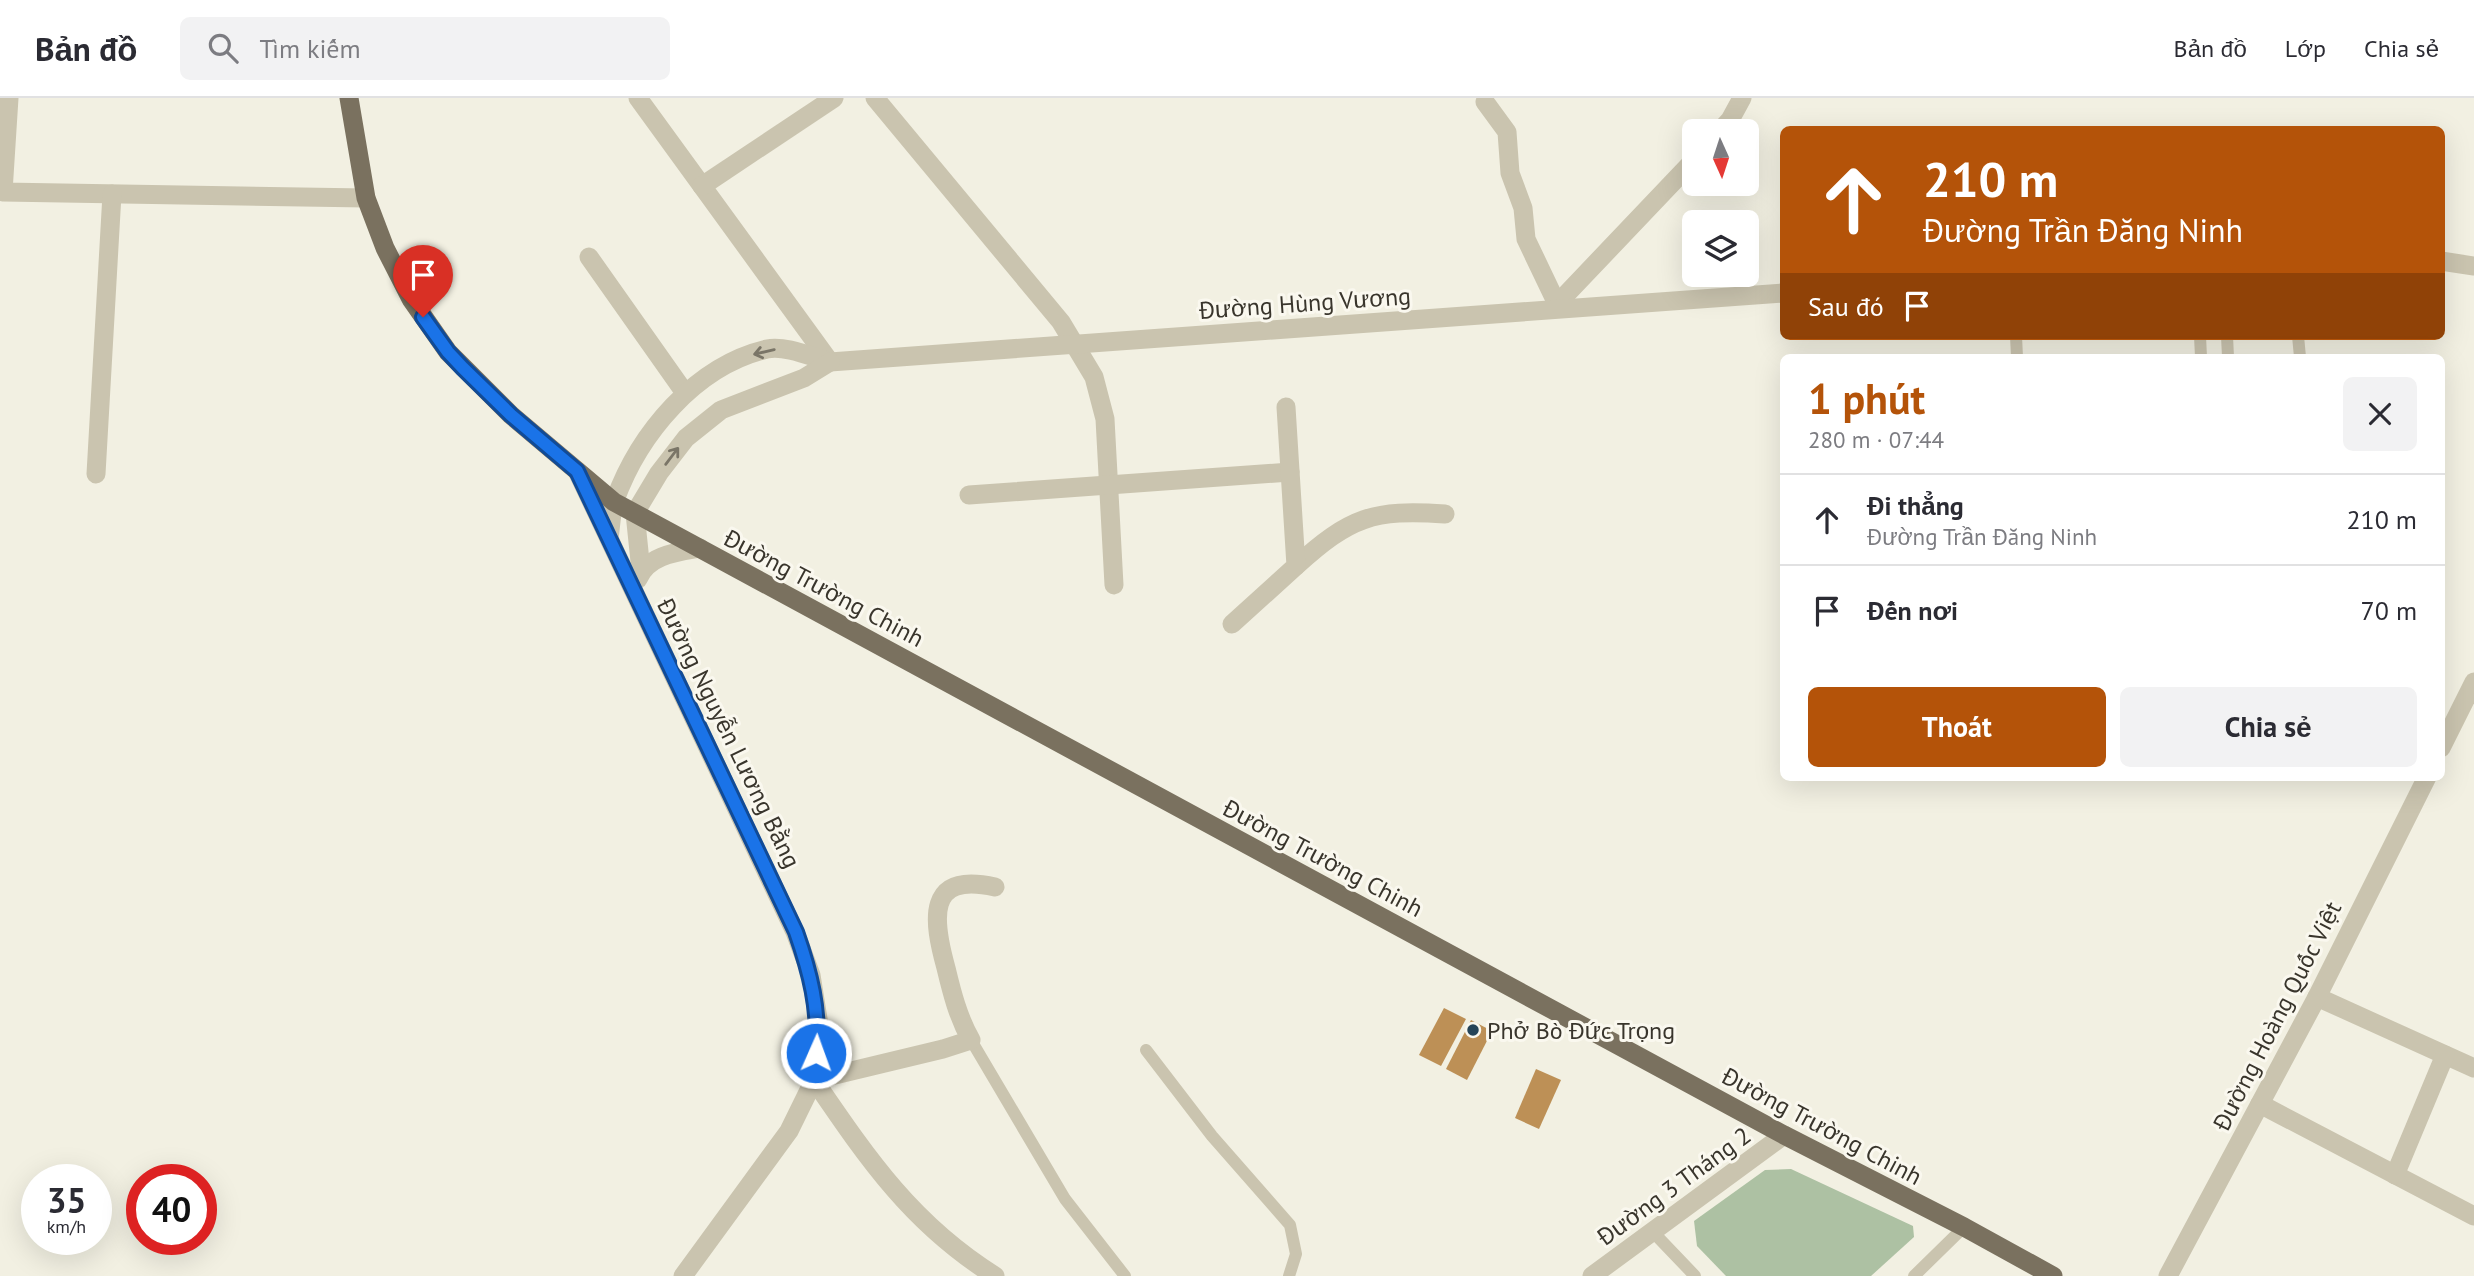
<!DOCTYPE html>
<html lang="vi">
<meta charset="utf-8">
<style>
body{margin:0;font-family:"PT Sans",sans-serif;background:#f2f2f3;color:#2b2b33;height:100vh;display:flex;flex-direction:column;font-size:26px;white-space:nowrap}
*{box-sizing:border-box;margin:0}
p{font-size:23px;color:#7c7c81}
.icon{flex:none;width:38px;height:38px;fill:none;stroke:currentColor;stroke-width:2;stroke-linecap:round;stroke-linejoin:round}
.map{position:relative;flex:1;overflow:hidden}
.sheet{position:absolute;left:1780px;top:256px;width:665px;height:427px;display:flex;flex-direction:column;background:#fff;border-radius:10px;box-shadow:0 7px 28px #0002}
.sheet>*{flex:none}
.hud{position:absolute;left:1780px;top:28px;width:665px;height:214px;border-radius:10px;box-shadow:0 7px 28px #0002;background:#b45309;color:#fff;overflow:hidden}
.needle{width:46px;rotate:177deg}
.buttons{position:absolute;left:1682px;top:21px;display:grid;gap:14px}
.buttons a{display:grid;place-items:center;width:77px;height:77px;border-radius:10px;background:#fff;box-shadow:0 7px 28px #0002;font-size:35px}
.speed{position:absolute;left:21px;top:1066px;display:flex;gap:14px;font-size:35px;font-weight:700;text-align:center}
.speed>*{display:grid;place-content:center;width:91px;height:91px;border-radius:50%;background:#fff;box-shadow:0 7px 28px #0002;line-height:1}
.speed small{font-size:18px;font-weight:400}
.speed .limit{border:10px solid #d22;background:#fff;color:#111}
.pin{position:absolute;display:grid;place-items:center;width:60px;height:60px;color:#fff;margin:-72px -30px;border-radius:50% 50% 50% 0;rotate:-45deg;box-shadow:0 0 7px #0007}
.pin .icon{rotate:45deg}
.me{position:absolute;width:77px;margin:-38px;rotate:2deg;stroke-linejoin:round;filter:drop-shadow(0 0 5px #0008)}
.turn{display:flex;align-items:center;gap:24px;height:147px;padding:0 28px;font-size:32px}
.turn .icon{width:91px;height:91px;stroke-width:2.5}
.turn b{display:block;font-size:49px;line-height:60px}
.then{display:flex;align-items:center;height:66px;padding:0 28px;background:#0003;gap:14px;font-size:26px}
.round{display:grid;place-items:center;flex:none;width:74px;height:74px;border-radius:10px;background:#f2f2f3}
.headline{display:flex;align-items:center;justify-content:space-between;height:119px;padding:0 28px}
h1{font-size:42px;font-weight:700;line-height:52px;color:#b45309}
.action{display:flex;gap:14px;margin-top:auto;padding:14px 28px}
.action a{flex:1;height:80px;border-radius:10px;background:#b45309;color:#fff;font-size:28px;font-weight:700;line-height:80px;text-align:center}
.action a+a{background:#f2f2f3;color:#2b2b33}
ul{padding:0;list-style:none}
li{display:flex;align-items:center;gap:21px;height:91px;padding:0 28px;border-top:2px solid #e1e1e2}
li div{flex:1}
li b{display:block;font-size:26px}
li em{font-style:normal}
header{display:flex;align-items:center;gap:42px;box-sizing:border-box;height:98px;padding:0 35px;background:#fff;border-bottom:2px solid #e1e1e2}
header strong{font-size:33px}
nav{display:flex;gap:38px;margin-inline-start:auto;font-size:24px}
.search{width:490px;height:63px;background:#f2f2f3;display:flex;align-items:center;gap:18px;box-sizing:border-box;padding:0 24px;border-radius:10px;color:#7c7c81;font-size:26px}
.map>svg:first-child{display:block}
</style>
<header>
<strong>Bản đồ</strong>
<div class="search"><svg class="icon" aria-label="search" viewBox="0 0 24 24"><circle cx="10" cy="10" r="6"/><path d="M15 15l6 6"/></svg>Tìm kiếm</div>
<nav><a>Bản đồ</a><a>Lớp</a><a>Chia sẻ</a></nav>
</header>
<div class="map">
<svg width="2474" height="1178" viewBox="0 0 2474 1178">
<rect width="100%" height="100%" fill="#f2f0e2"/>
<polygon fill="#adc1a3" points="1791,1071 1913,1128 1914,1139 1871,1178 1726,1178 1697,1148 1694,1123 1765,1072"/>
<g fill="#bd9056">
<polygon points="1444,910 1466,921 1441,968 1419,957"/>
<polygon points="1471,922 1492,933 1467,982 1446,971"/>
<polygon points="1536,971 1561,982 1539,1031 1515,1020"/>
</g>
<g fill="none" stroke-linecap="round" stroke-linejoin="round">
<g stroke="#cac4af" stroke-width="12">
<polyline points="2016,238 2017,259"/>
<polyline points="2200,238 2201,259"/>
<polyline points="2227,238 2228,259"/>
<polyline points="2298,238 2300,259"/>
<polyline points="971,942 1065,1101 1125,1178"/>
<polyline points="1146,952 1212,1038 1290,1127 1296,1156 1289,1178"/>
<polyline points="1653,1134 1695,1178"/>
<polyline points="1914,1178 1964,1129"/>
</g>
<g stroke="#cac4af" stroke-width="19">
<polyline points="9,0 3,94 366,100"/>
<polyline points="638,0 830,264"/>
<polyline points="875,0 1061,224 1094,279 1105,321 1114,487"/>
<polyline points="1485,4 1507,34 1510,75 1523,110 1526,141 1557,206"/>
<polyline points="1720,33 1730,22 1742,0"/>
<polyline points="702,88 834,0"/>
<polyline points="589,159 685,295"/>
<polyline points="1557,210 1557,206 1694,62"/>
<polyline points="96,376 112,96"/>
<polyline points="969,397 1290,374"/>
<path d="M1296,468C1350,419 1373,411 1445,416"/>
<polyline points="1232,526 1296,468 1286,309"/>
<path d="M995,789C925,773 933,823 946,870C952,895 958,919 971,942L943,951L814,982C868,1061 912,1126 995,1178"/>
<polyline points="2317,899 2474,970"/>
<polyline points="2260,1006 2474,1118"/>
<polyline points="2395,1077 2445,957"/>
</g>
<g stroke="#cac4af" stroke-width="19">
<polyline points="2441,163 2474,168"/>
<polyline points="577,373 795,834 811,877 819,927 814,982 789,1033 683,1178"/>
<path d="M609,440C611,428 611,414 615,402C639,336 695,268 767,251C785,247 812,259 830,264L1783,195"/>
<polyline points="641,473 635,415 659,375 686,340 721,312 804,280 830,264"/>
<path d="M638,481C648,457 677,454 700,450"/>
<polyline points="2441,650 2474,584"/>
<polyline points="1592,1178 1784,1037"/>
<polyline points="2168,1178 2317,899 2427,679"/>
</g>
<polyline stroke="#7a715f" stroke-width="19" points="349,0 366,100 385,150 411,201 448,254 511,317 614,404 1784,1037 1964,1129 2053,1178"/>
</g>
<defs><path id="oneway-shaft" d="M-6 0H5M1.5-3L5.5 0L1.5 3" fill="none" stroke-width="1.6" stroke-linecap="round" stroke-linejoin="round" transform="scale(1.75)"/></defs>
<g stroke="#7a7567">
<use href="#oneway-shaft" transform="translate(764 254) rotate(167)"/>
<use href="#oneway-shaft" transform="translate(672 358) rotate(-53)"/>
</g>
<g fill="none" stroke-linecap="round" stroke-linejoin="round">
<defs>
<path id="route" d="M423,219L448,254L463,270L511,317L577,373L796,834C810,874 820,912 816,955"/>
</defs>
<use href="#route" stroke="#114b97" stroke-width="18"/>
<use href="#route" stroke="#1a73e8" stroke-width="12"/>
</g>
<circle fill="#254458" stroke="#faf8ef" stroke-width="2.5" cx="1473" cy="932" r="7"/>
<g text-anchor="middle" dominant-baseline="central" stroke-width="6" stroke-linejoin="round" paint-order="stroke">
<g font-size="24" fill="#39352c" stroke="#faf8ef">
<text transform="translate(1305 205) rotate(-4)">Đường Hùng Vương</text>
<text transform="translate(824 490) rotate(28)">Đường Trường Chinh</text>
<text transform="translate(729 635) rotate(64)">Đường Nguyễn Lương Bằng</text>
<text transform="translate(1323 760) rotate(28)">Đường Trường Chinh</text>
<text transform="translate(2277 918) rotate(-63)">Đường Hoàng Quốc Việt</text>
<text transform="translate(1822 1028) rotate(28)">Đường Trường Chinh</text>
<text transform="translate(1674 1088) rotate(-36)">Đường 3 Tháng 2</text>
</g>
<g font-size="24" fill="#39352c" stroke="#faf8ef" text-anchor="start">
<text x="1487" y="932">Phở Bò Đức Trọng</text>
</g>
</g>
</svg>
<div class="buttons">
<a><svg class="needle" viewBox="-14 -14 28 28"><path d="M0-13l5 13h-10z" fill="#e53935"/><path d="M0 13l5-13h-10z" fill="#7c7c81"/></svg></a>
<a><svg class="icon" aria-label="layers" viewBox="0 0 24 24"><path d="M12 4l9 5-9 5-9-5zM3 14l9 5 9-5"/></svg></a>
</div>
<div class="speed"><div>35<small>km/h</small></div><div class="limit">40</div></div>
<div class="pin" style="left:423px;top:219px;background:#d93025"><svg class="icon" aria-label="arrive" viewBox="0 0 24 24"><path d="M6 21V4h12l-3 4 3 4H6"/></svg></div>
<svg class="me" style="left:816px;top:955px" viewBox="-20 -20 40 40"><circle r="17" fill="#1a73e8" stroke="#fff" stroke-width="3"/><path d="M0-11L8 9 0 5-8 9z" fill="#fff"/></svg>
<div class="hud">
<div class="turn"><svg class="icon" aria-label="ahead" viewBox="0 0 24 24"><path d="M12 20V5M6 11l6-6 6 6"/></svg><div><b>210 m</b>Đường Trần Đăng Ninh</div></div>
<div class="then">Sau đó<svg class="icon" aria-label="arrive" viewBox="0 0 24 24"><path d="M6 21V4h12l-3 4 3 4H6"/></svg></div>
</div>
<section class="sheet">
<div class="headline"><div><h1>1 phút</h1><p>280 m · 07:44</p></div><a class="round"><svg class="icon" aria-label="close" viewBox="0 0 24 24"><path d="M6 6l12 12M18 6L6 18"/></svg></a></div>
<ul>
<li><svg class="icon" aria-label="ahead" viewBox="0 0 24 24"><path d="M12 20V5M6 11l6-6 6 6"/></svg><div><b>Đi thẳng</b><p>Đường Trần Đăng Ninh</p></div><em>210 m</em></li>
<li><svg class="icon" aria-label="arrive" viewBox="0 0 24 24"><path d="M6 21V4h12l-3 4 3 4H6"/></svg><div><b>Đến nơi</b></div><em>70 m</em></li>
</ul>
<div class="action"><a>Thoát</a><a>Chia sẻ</a></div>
</section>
</div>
